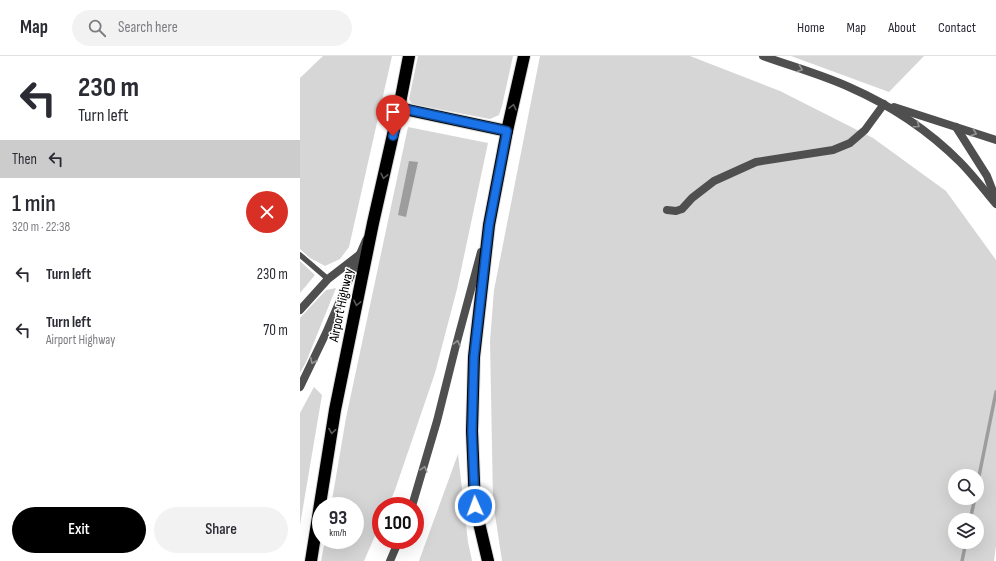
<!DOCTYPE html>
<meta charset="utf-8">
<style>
body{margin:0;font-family:"Sofia Sans Condensed",sans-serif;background:#f2f2f3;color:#2b2b33;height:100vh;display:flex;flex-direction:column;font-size:15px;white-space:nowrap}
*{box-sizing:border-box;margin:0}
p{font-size:13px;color:#7c7c81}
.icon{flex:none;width:22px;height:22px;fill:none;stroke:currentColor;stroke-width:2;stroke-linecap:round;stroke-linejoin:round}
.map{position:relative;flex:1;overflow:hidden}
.panel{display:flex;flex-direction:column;background:#fff;width:300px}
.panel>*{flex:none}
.hud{background:#fff;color:#2b2b33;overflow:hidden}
.controls{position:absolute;left:648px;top:413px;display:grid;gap:8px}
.controls a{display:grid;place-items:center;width:36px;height:36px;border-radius:50%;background:#fff;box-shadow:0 4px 16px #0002;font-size:20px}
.speed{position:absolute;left:12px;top:441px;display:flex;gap:8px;font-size:20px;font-weight:700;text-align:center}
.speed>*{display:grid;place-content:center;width:52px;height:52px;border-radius:50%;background:#fff;box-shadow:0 4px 16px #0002;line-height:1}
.speed small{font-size:10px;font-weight:400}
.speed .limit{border:6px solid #d22;background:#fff;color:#111}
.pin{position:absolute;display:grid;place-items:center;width:34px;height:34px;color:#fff;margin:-41px -17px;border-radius:50% 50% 50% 0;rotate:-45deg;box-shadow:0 0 4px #0007}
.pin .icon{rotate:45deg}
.me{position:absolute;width:44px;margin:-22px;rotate:358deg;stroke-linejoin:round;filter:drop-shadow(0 0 3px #0008)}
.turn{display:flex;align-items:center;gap:14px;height:84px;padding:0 12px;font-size:18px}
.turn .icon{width:52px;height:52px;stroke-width:2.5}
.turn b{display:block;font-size:28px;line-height:34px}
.then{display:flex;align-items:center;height:38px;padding:0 12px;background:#0003;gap:8px;font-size:15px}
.round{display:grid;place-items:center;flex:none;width:42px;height:42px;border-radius:21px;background:#f2f2f3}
.head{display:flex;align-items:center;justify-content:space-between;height:68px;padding:0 12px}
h1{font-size:24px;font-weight:600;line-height:30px}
.button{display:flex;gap:8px;margin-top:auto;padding:8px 12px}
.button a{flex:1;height:46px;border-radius:24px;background:#000;color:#fff;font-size:16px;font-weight:600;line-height:46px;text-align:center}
.button a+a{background:#f2f2f3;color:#2b2b33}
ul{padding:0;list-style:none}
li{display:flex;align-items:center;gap:12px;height:56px;padding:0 12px}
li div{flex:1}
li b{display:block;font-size:15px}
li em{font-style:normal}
header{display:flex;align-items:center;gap:24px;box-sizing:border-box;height:56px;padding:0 20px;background:#fff;border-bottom:1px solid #e1e1e2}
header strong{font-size:19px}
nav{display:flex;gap:22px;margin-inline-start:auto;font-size:14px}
.search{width:280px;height:36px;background:#f2f2f3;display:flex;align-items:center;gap:10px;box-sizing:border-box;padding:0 14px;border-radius:22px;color:#7c7c81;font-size:15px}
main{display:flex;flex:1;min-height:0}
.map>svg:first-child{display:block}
</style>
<header>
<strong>Map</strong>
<div class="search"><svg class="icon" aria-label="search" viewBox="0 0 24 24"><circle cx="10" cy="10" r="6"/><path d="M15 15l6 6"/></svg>Search here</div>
<nav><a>Home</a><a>Map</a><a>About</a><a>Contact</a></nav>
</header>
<main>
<section class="panel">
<div class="hud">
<div class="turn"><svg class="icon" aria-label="left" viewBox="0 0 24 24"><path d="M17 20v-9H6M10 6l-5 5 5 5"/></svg><div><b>230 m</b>Turn left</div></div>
<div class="then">Then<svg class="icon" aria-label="left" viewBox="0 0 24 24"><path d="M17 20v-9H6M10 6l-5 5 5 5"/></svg></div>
</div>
<div class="head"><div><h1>1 min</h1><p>320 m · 22:38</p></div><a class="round" style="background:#d93025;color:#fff"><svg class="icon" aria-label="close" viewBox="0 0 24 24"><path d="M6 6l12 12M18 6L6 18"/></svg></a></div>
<ul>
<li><svg class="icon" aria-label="left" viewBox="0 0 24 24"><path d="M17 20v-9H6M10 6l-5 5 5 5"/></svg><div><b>Turn left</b></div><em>230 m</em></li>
<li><svg class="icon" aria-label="left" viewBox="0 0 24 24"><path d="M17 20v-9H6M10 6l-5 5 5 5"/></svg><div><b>Turn left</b><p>Airport Highway</p></div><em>70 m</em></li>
</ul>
<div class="button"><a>Exit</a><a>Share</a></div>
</section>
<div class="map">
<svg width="696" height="505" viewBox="0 0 696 505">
<rect width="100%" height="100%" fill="#fff"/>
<g fill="#d6d6d6" fill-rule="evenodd">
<polygon points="23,0 92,0 49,191 40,203 25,210 10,202 0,193 0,22"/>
<polygon points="118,0 213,0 202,50 199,59 190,63 112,48 109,43"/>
<path d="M240,0H390L480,35L573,82L646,135L696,204V490L694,505H202L193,445L190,285L194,234ZM655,420H677V442H655ZM655,464H677V486H655Z"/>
<polygon points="491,0 624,0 589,36"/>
<polygon points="108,71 188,87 157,233 135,317 95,434 88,450 81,450 81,466 64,505 21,505 25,484 55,484 55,450 31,450 46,362"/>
<polygon points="0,205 15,219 0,237"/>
<polygon points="36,232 6,306 0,317 0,262 26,234"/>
<polygon points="14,331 22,339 0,469 0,357"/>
<polygon points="158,398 168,486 172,505 119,505"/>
</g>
<polygon fill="#9d9d9d" points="109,105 118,106 106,161 98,159"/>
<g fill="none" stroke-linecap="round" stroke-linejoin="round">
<g stroke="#9d9d9d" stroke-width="3.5">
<polyline points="677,430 696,336"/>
<polyline points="670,464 675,442"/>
<polyline points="662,505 666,486"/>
</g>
<defs>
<g id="motorway">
<polyline points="99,52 207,75"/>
<polyline points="11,505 35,354 73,167 99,52 109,0"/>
<polyline points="188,505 175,450 172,375 174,301 189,169 207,75 224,0"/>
</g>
</defs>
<use href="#motorway" stroke="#dbdbdb" stroke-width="14"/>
<polyline stroke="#4f4f4f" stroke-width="5.5" points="0,199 28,223"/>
<g stroke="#4f4f4f" stroke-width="8">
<path d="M463,0C491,10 523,19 549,31C590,49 628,74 660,106C673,119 684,134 696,148"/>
<polyline points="594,51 696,84"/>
<polyline points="656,71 687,120 696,143"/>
<polyline points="367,154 376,155 382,153 392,142 414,125 456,106 533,94 550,87 565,74 584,48"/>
<polyline points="0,254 28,223 59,199"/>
</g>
<g stroke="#4f4f4f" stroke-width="8">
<polyline points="0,331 26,277 66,184"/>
<polyline points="112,450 137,365 155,293 181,196"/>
<polyline points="90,505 99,484"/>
</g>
<use href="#motorway" stroke="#000" stroke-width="12"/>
</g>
<defs><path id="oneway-chevron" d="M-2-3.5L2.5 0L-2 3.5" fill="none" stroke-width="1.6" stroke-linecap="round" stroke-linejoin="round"/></defs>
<g stroke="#959595">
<use href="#oneway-chevron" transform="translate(500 13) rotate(20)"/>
<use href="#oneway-chevron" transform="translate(617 69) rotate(35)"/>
<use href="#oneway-chevron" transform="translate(674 77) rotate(19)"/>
<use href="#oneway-chevron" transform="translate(157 287) rotate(-75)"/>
<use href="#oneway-chevron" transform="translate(13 305) rotate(116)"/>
<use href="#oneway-chevron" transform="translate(124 413) rotate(-74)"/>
</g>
<g stroke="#595959">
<use href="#oneway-chevron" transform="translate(213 51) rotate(-78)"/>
<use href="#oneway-chevron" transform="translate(84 120) rotate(103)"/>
<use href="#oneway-chevron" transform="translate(57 247) rotate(102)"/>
<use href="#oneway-chevron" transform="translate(32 375) rotate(99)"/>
</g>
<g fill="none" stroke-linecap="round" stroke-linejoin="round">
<defs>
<polyline id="route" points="93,80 100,52 207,75 189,169 174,301 172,375 175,450"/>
</defs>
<use href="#route" stroke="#114b97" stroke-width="10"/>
<use href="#route" stroke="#1a73e8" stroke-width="7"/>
</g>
<g text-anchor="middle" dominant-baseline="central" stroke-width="3" stroke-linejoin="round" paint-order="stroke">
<g font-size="14" fill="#000" stroke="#fff">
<text transform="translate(41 249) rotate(-78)">Airport Highway</text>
</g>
</g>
</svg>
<div class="controls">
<a><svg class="icon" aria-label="search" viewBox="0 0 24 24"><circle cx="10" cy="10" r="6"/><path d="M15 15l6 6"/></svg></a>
<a><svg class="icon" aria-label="layers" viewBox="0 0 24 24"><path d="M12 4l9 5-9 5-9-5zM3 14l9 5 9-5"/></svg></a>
</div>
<div class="speed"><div>93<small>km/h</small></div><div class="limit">100</div></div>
<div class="pin" style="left:93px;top:80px;background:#d93025"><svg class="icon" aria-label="arrive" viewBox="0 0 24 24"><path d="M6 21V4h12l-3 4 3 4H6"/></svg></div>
<svg class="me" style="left:175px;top:450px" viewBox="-20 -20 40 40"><circle r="17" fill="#1a73e8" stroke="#fff" stroke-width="3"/><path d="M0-11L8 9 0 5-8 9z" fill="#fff"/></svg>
</div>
</main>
